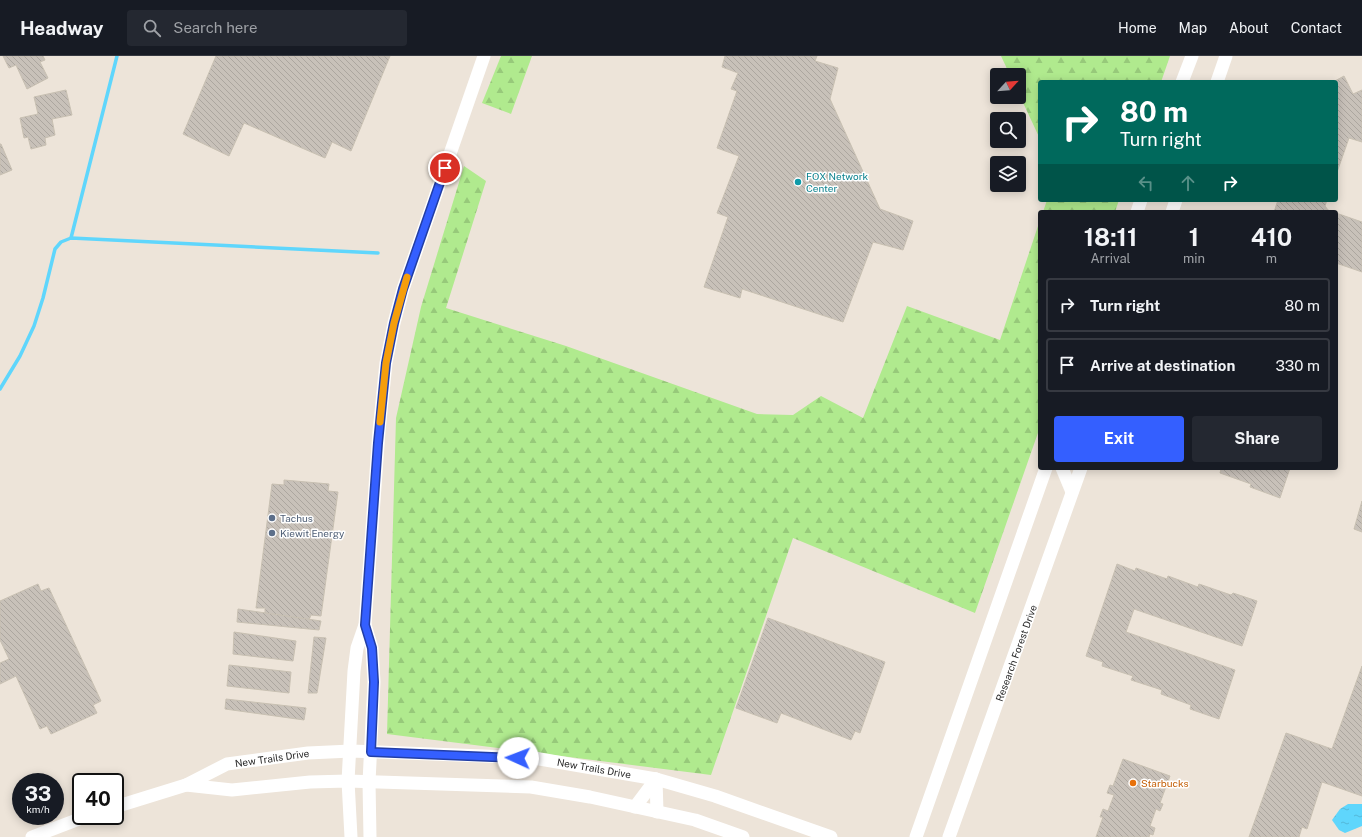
<!DOCTYPE html>
<style>
body{margin:0;font-family:"Public Sans",sans-serif;background:#242831;color:#f1f3f6;height:100vh;display:flex;flex-direction:column;font-size:15px;white-space:nowrap}
*{box-sizing:border-box;margin:0}
p{font-size:13px;color:#9ea1a6}
.icon{flex:none;width:22px;height:22px;fill:none;stroke:currentColor;stroke-width:2;stroke-linecap:round;stroke-linejoin:round}
.map{position:relative;flex:1;overflow:hidden}
.side{position:absolute;left:1038px;top:154px;width:300px;height:260px;display:flex;flex-direction:column;background:#171b24;border-radius:4px;box-shadow:0 2px 10px #0003}
.side>*{flex:none}
.top-card{position:absolute;left:1038px;top:24px;width:300px;height:122px;border-radius:4px;box-shadow:0 2px 10px #0003;background:#00695c;color:#fff;overflow:hidden}
.needle{width:26px;rotate:64deg}
.controls{position:absolute;left:990px;top:12px;display:grid;gap:8px}
.controls a{display:grid;place-items:center;width:36px;height:36px;border-radius:4px;background:#171b24;box-shadow:0 2px 10px #0003;font-size:20px}
.speed{position:absolute;left:12px;top:717px;display:flex;gap:8px;font-size:20px;font-weight:700;text-align:center}
.speed>*{display:grid;place-content:center;width:52px;height:52px;border-radius:50%;background:#171b24;box-shadow:0 2px 10px #0003;line-height:1}
.speed small{font-size:10px;font-weight:400}
.speed .limit{border:2px solid #111;border-radius:6px;background:#fff;color:#111}
.pin{position:absolute;display:grid;place-items:center;width:34px;height:34px;color:#fff;margin:-17px;border:2px solid #fff;border-radius:50%;box-shadow:0 1px 4px #0007}
.me{position:absolute;width:44px;margin:-22px;rotate:272deg;stroke-linejoin:round;filter:drop-shadow(0 0 3px #0008)}
.turn{display:flex;align-items:center;gap:14px;height:84px;padding:0 16px;font-size:18px}
.turn .icon{width:52px;height:52px;stroke-width:2.5}
.turn b{display:block;font-size:28px;line-height:34px}
.lanes{display:flex;align-items:center;height:38px;padding:0 16px;background:#0003;justify-content:center;gap:20px;direction:ltr}
.lanes .off{opacity:.35}
.eta{display:flex;justify-content:space-evenly;align-items:center;height:68px;text-align:center}
.eta b{font-size:24px;font-weight:700;line-height:28px}
.primary-button{display:flex;gap:8px;margin-top:auto;padding:8px 16px}
.primary-button a{flex:1;height:46px;border-radius:4px;background:#345fff;color:#fff;font-size:16px;font-weight:700;line-height:46px;text-align:center}
.primary-button a+a{background:#242831;color:#f1f3f6}
ul{padding:0;list-style:none}
li{display:flex;align-items:center;gap:12px;height:54px;margin:0 8px 6px;padding:0 8px;border:2px solid #363941;border-radius:4px}
li div{flex:1}
li b{display:block;font-size:15px}
li em{font-style:normal}
header{display:flex;align-items:center;gap:24px;box-sizing:border-box;height:56px;padding:0 20px;background:#171b24;border-bottom:1px solid #363941}
header strong{font-size:19px}
nav{display:flex;gap:22px;margin-inline-start:auto;font-size:14px}
.search{width:280px;height:36px;background:#242831;display:flex;align-items:center;gap:10px;box-sizing:border-box;padding:0 14px;border-radius:4px;color:#9ea1a6;font-size:15px}
.map>svg:first-child{display:block}
</style>
<header>
<strong>Headway</strong>
<div class="search"><svg class="icon" aria-label="search" viewBox="0 0 24 24"><circle cx="10" cy="10" r="6"/><path d="M15 15l6 6"/></svg>Search here</div>
<nav><a>Home</a><a>Map</a><a>About</a><a>Contact</a></nav>
</header>
<div class="map">
<svg width="1362" height="781" viewBox="0 0 1362 781">
<defs>
<pattern id="forest-firs" width="22" height="20" patternUnits="userSpaceOnUse"><rect width="22" height="20" fill="#b0ea8e"/><path d="M5 1l3.5 6h-7zM16 11l3.5 6h-7z" fill="#97c97a"/></pattern>
<pattern id="water-ripples" width="26" height="14" patternUnits="userSpaceOnUse"><rect width="26" height="14" fill="#5fd6fc"/><path d="M2 4q2-2 4 0t4 0M15 11q2-2 4 0t4 0" fill="none" stroke="#53b8d8"/></pattern>
<pattern id="building-back-hatch" width="6" height="6" patternUnits="userSpaceOnUse"><rect width="6" height="6" fill="#c8c1b9"/><path d="M-1 5l2 2M0 0l6 6M5-1l2 2" fill="none" stroke="#aca69f"/></pattern>
</defs>
<rect width="100%" height="100%" fill="#ede4d9"/>
<g fill="url(#forest-firs)">
<polygon points="501,0 532,0 511,58 482,47"/>
<polygon points="1001,0 1170,0 1161,26 1040,26 1040,83 1019,38 1019,19 1010,19"/>
<polygon points="464,110 486,125 446,252 566,290 757,358 793,359 821,340 863,362 907,250 1000,284 1040,164 1040,371 975,557 793,482 711,719 387,678 396,362 421,251"/>
<polygon points="1047,144 1119,144 1115,156 1043,156"/>
</g>
<polygon fill="url(#water-ripples)" points="1348,748 1362,748 1362,770 1345,777 1339,774 1332,764 1340,753"/>
<g fill="none" stroke-linecap="round" stroke-linejoin="round">
<g stroke="#5fd6fc" stroke-width="3.5">
<polyline points="71,182 117,0"/>
<polyline points="0,333 20,300 34,270 43,242 55,193 61,186 71,182 378,197"/>
</g>
</g>
<g fill="url(#building-back-hatch)" stroke="#c8c0b2">
<polygon points="3,0 43,0 45,4 40,6 48,22 27,33 16,9 9,12"/>
<polygon points="216,0 390,0 351,95 332,86 325,102 244,67 229,100 183,78"/>
<polygon points="725,0 817,0 815,5 838,12 830,43 880,153 913,165 903,194 873,186 843,266 742,233 740,242 704,231 728,161 717,157 739,100 717,92 737,35 731,33 738,17 722,11"/>
<polygon points="1344,20 1353,38 1362,34 1362,86 1349,82 1336,119 1336,26 1333,26"/>
<polygon points="66,34 72,59 52,63 55,79 45,82 46,89 31,93 28,81 24,82 20,62 38,58 34,41"/>
<polygon points="0,88 1,88 12,114 0,119"/>
<polygon points="1278,144 1327,144 1325,150 1328,154 1333,156 1274,156"/>
<polygon points="1336,157 1362,166 1362,216 1336,207"/>
<polygon points="1218,412 1290,412 1280,442 1250,431 1251,428 1220,417 1221,413"/>
<polygon points="284,424 329,428 328,435 338,436 321,560 311,559 309,564 265,558 265,552 256,552 272,428 284,429"/>
<polygon points="1362,445 1362,476 1354,473"/>
<polygon points="1117,508 1135,515 1136,512 1167,523 1168,520 1198,531 1199,528 1231,539 1233,537 1257,545 1242,590 1134,553 1126,576 1235,614 1219,663 1190,653 1191,649 1161,638 1162,634 1131,624 1133,620 1102,610 1103,606 1086,600"/>
<polygon points="38,528 41,535 49,532 101,645 93,649 97,657 51,678 47,670 40,673 16,620 0,628 0,607 9,603 0,584 0,545"/>
<polygon points="238,553 321,565 319,574 237,566"/>
<polygon points="768,562 885,606 860,677 855,675 851,684 781,657 777,667 736,652"/>
<polygon points="234,576 296,585 293,605 233,598"/>
<polygon points="314,581 326,582 317,637 308,637"/>
<polygon points="229,609 291,616 289,637 227,630"/>
<polygon points="1362,610 1362,740 1322,726 1307,773 1302,771 1299,781 1249,781 1286,677 1332,693"/>
<polygon points="226,643 306,652 304,664 225,653"/>
<polygon points="1123,703 1170,720 1160,747 1163,748 1160,755 1156,753 1150,770 1155,772 1153,779 1150,778 1149,781 1096,781 1103,761 1100,761 1103,753 1108,755 1114,739 1107,737 1110,729 1113,730"/>
</g>
<g fill="none" stroke-linecap="round" stroke-linejoin="round">
<g stroke="#fff" stroke-width="13">
<polyline points="1182,26 1192,0"/>
<polyline points="1217,26 1226,0"/>
<polyline points="1137,156 1141,144"/>
<polyline points="1172,156 1176,144"/>
<polyline points="1062,412 1072,436"/>
<polyline points="365,569 372,592 374,626 369,726 370,781"/>
<polyline points="656,723 657,756"/>
<polyline points="186,729 232,734 310,726 348,725 531,731 590,741 695,764 743,781"/>
<polyline points="115,751 186,729 227,708 308,697 351,695 534,702 656,723 715,740 831,781"/>
<polyline points="635,751 656,723"/>
<polyline points="32,781 87,760"/>
<polyline points="351,781 348,725 354,615 357,592 365,569 379,375 386,307 394,267 403,233 484,0"/>
<polyline points="916,781 1046,412"/>
<polyline points="949,781 1081,412"/>
</g>
</g>
<g fill="none" stroke-linecap="round" stroke-linejoin="round">
<defs>
<polyline id="route" points="445,112 403,233 394,267 386,307 378,387 365,569 372,592 374,626 371,696 518,702"/>
</defs>
<use href="#route" stroke="#223ea6" stroke-width="10"/>
<use href="#route" stroke="#345fff" stroke-width="7"/>
<polyline stroke="#f59e0b" stroke-width="7" points="380,366 386,307 394,267 407,221"/>
</g>
<circle fill="#0f9aa8" stroke="#fff" stroke-width="1.5" cx="798" cy="126" r="4"/>
<g fill="#5c6f8a" stroke="#fff" stroke-width="1.5">
<circle cx="272" cy="462" r="4"/>
<circle cx="272" cy="477" r="4"/>
</g>
<circle fill="#e8710a" stroke="#fff" stroke-width="1.5" cx="1133" cy="727" r="4"/>
<g text-anchor="middle" dominant-baseline="central" stroke-width="3" stroke-linejoin="round" paint-order="stroke">
<g font-size="10" fill="#0d838f" stroke="#fff" text-anchor="start">
<text x="806" y="120">FOX Network<tspan x="806" dy="12">Center</tspan></text>
</g>
<g font-size="10" fill="#4e5e75" stroke="#fff" text-anchor="start">
<text x="280" y="462">Tachus</text>
<text x="280" y="477">Kiewit Energy</text>
</g>
<g font-size="10" fill="#292929" stroke="#fff">
<text transform="translate(1016 597) rotate(-70)">Research Forest Drive</text>
<text transform="translate(272 702) rotate(-8)">New Trails Drive</text>
<text transform="translate(594 712) rotate(10)">New Trails Drive</text>
</g>
<g font-size="10" fill="#c56008" stroke="#fff" text-anchor="start">
<text x="1141" y="727">Starbucks</text>
</g>
</g>
</svg>
<div class="controls">
<a><svg class="needle" viewBox="-14 -14 28 28"><path d="M0-13l5 13h-10z" fill="#e53935"/><path d="M0 13l5-13h-10z" fill="#9ea1a6"/></svg></a>
<a><svg class="icon" aria-label="search" viewBox="0 0 24 24"><circle cx="10" cy="10" r="6"/><path d="M15 15l6 6"/></svg></a>
<a><svg class="icon" aria-label="layers" viewBox="0 0 24 24"><path d="M12 4l9 5-9 5-9-5zM3 14l9 5 9-5"/></svg></a>
</div>
<div class="speed"><div>33<small>km/h</small></div><div class="limit">40</div></div>
<div class="pin" style="left:445px;top:112px;background:#d93025"><svg class="icon" aria-label="arrive" viewBox="0 0 24 24"><path d="M6 21V4h12l-3 4 3 4H6"/></svg></div>
<svg class="me" style="left:518px;top:702px" viewBox="-20 -20 40 40"><circle r="19" fill="#fff"/><path d="M0-13L10 11 0 6-10 11z" fill="#345fff"/></svg>
<div class="top-card">
<div class="turn"><svg class="icon" aria-label="right" viewBox="0 0 24 24"><path d="M7 20v-9h11M14 6l5 5-5 5"/></svg><div><b>80 m</b>Turn right</div></div>
<div class="lanes"><svg class="icon off" aria-label="left" viewBox="0 0 24 24"><path d="M17 20v-9H6M10 6l-5 5 5 5"/></svg><svg class="icon off" aria-label="ahead" viewBox="0 0 24 24"><path d="M12 20V5M6 11l6-6 6 6"/></svg><svg class="icon" aria-label="right" viewBox="0 0 24 24"><path d="M7 20v-9h11M14 6l5 5-5 5"/></svg></div>
</div>
<section class="side">
<div class="eta">
<div><b>18:11</b><p>Arrival</p></div>
<div><b>1</b><p>min</p></div>
<div><b>410</b><p>m</p></div>
</div>
<ul>
<li><svg class="icon" aria-label="right" viewBox="0 0 24 24"><path d="M7 20v-9h11M14 6l5 5-5 5"/></svg><div><b>Turn right</b></div><em>80 m</em></li>
<li><svg class="icon" aria-label="arrive" viewBox="0 0 24 24"><path d="M6 21V4h12l-3 4 3 4H6"/></svg><div><b>Arrive at destination</b></div><em>330 m</em></li>
</ul>
<div class="primary-button"><a>Exit</a><a>Share</a></div>
</section>
</div>
